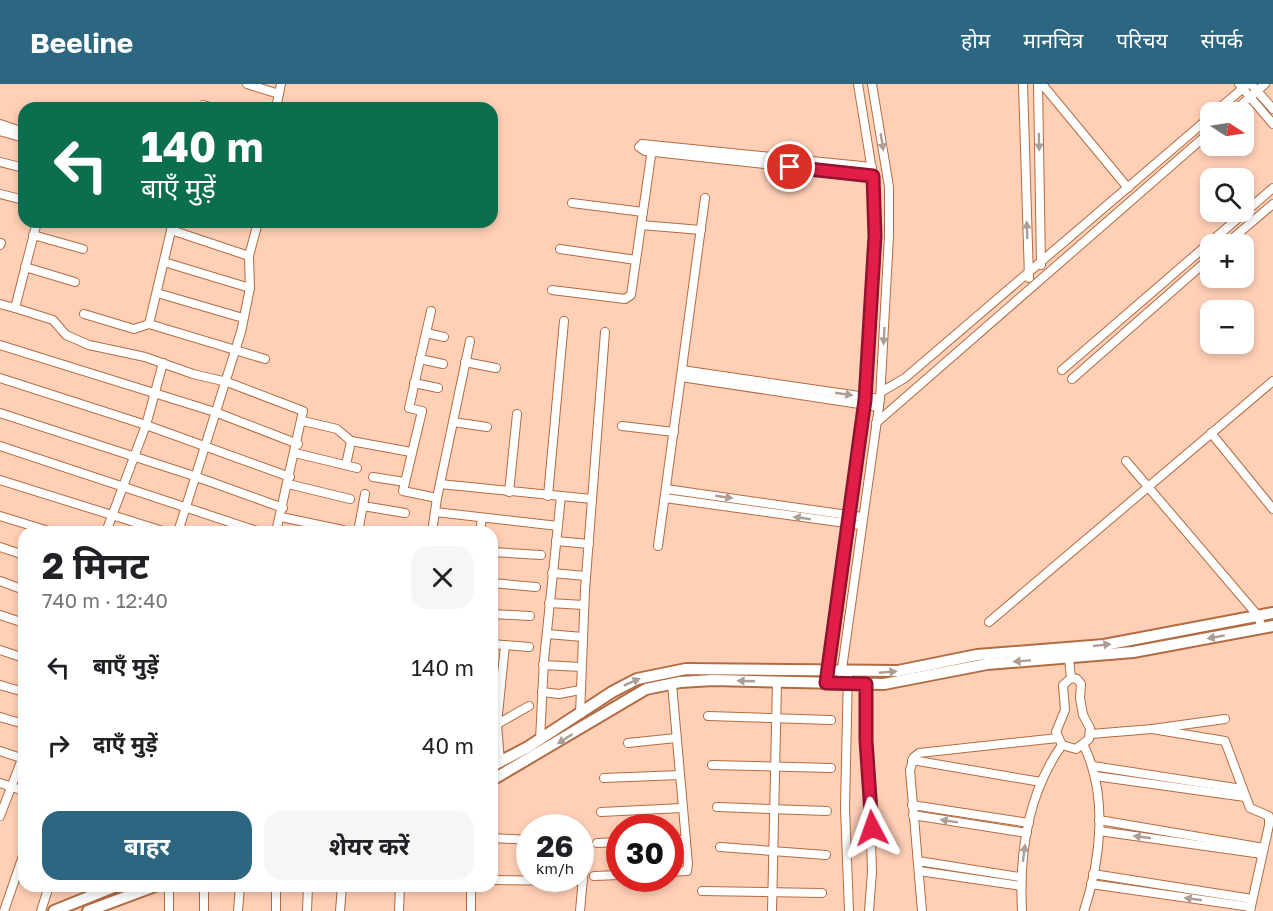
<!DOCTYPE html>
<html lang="hi">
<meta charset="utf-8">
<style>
body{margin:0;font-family:"Golos Text","Noto Sans Devanagari",sans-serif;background:#f6f6f6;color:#202124;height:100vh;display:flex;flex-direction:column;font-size:22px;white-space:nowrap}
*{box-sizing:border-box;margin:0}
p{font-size:20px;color:#757577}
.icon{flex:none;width:33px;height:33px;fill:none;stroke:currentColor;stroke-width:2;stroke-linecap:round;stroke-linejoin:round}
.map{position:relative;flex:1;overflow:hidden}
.sheet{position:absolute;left:18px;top:442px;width:480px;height:366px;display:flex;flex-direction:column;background:#fff;border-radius:18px;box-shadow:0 3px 9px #0003}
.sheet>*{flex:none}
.guide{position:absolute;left:18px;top:18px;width:480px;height:126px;border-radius:18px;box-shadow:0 3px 9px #0003;background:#0b6e4f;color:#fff;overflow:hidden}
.needle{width:39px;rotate:102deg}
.fabs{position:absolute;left:1200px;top:18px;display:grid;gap:12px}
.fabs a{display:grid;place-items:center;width:54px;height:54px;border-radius:12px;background:#fff;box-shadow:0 3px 9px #0003;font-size:30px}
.speed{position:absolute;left:516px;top:730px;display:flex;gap:12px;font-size:30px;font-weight:700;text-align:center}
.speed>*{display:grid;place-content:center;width:78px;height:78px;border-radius:50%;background:#fff;box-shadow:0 3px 9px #0003;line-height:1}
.speed small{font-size:15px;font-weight:400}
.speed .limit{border:9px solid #d22;background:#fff;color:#111}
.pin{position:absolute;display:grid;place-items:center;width:51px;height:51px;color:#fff;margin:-26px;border:3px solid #fff;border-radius:50%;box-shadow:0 2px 6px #0007}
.me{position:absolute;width:66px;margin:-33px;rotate:356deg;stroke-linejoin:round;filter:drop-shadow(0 0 4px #0008)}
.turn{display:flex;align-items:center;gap:21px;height:126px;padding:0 24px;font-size:27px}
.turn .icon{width:78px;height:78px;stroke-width:2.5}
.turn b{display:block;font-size:42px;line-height:51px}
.round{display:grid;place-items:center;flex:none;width:63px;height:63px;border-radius:18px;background:#f6f6f6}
.head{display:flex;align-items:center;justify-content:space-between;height:102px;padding:0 24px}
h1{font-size:36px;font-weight:700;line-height:45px}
.primary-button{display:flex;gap:12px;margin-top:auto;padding:12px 24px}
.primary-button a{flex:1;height:69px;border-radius:18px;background:#2d6680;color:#fff;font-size:24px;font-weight:700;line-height:69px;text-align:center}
.primary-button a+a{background:#f6f6f6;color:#202124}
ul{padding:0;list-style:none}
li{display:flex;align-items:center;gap:18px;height:78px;padding:0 24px}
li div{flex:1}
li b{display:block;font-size:22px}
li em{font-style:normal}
header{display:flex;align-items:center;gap:36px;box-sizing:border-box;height:84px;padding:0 30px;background:#2d6680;color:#fff}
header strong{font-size:28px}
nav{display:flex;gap:33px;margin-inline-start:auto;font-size:21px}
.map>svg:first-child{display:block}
</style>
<header>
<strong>Beeline</strong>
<nav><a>होम</a><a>मानचित्र</a><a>परिचय</a><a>संपर्क</a></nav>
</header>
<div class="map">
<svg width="1273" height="827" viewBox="0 0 1273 827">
<rect width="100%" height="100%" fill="#ffd0b6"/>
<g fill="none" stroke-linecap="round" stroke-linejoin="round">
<defs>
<g id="minor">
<polyline points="247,0 279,10"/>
<polyline points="1023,0 1029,194"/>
<polyline points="1038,0 1041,181"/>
<polyline points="1042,0 1128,104"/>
<polyline points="1239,0 1273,40"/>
<polyline points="1251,0 1273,25"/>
<polyline points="203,21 214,24"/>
<polyline points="276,24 281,0"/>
<polyline points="1215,28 1248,0"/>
<polyline points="1233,28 1265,0"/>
<polyline points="0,40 24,48"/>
<polyline points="0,47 24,54"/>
<polyline points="0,78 24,84"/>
<polyline points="872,83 642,60 639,63 645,67 873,92"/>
<polyline points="0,110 24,116"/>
<polyline points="572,119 643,128"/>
<polyline points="641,141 701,146"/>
<polyline points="171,146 249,172"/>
<polyline points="33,151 83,165"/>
<polyline points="1226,160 1273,120"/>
<polyline points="0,161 1,159"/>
<polyline points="560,165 636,176"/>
<polyline points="164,178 250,204"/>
<polyline points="25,183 75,198"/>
<polyline points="552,206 625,215 631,211 652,65"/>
<polyline points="157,209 243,234"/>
<polyline points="0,220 15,224 37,138"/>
<polyline points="15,224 53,236 66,251 89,261 145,273 193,290 227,298 303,327 276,448"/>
<polyline points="431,227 409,324 422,327 403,407 437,414"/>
<polyline points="84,230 134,245 149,240 173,138"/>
<polyline points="149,240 265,275"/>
<polyline points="426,249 444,253"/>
<polyline points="0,261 215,328 298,360"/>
<polyline points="420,275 443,280"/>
<polyline points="465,278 496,284"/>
<polyline points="682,286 880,315"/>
<polyline points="1062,286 1273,104"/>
<polyline points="681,293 879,323"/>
<polyline points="0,294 146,341 163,279"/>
<polyline points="1072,295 1210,174"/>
<polyline points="414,299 438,304"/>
<polyline points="881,308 905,294 1210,33"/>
<polyline points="0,329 194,392 283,424"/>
<polyline points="303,337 337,345 351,357 411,368"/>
<polyline points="453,338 487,343"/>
<polyline points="876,339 1210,48"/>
<polyline points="622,342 674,348"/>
<polyline points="1211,349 1273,425"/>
<polyline points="0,362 260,448"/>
<polyline points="295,369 357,384"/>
<polyline points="1126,377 1259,533 1261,545"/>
<polyline points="346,381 351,357"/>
<polyline points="373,393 405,398"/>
<polyline points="0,396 166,448"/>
<polyline points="288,400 350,415"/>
<polyline points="440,400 592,415"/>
<polyline points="666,405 862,433"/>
<polyline points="509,408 517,330"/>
<polyline points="548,412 564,237"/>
<polyline points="665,414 860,441"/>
<polyline points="363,422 405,429"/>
<polyline points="435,428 558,442"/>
<polyline points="0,432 52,448"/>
<polyline points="281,433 343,446"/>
<polyline points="106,448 146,341 290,393"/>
<polyline points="178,448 241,248 250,204 249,172 258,138"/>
<polyline points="358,448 365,410"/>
<polyline points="432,448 437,414 470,257"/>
<polyline points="480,448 482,434"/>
<polyline points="556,457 589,460"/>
<polyline points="658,462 705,114"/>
<polyline points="0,463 24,471"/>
<polyline points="492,468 541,471"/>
<polyline points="552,489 586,492"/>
<polyline points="0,497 24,506"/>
<polyline points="492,499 536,503"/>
<polyline points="549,519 584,521"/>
<polyline points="492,530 530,532"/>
<polyline points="0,531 24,539"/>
<polyline points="989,538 1273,297"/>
<polyline points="547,550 583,553"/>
<polyline points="492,560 529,563"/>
<polyline points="0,566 24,574"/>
<polyline points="1069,574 1071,594"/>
<polyline points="543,581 581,583"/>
<polyline points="848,588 845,724 849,827"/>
<polygon points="1071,594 1077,595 1081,600 1080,614 1083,631 1090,644 1089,655 1076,665 1062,661 1056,648 1065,626 1063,601"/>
<polyline points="826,599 865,316 875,152 875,105 858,0"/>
<polyline points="840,599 880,315 889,152 889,103 872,0"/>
<polyline points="866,600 872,788 869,827"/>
<polyline points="0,601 24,608"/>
<polyline points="542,608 559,610 580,606"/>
<polyline points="580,630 585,506 605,248"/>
<polyline points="708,632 831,636"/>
<polyline points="0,633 24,640"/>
<polyline points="492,643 529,622"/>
<polyline points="1152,645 1225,657 1250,724 1269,732 1269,741 1250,827"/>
<polyline points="1091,650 1152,645 1225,635"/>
<polyline points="540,656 544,576 561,412"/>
<polyline points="628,659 676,654"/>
<path d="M1084,662C1108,712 1101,775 1084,827"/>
<polyline points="0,667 24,675"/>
<polyline points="912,676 1041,698"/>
<polyline points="500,678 497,640 505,561"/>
<polyline points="712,681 831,684"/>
<polyline points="1093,682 1242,705"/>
<polyline points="1095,692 1245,713"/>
<polyline points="604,694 680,691"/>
<polyline points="0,699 24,707"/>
<polyline points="912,721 1029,739"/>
<polyline points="717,723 827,727"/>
<polyline points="601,728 682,724"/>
<polyline points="913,731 1027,749"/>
<polyline points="0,732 24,670"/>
<polyline points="1099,736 1264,764"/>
<polyline points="1099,747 1262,770"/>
<polyline points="492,754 530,756"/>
<polyline points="670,756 686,756"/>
<polyline points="597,759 620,758"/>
<polyline points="720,763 826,771"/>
<polyline points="918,777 1020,793"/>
<polyline points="919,787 1021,802"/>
<polyline points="670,788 687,787 688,780 672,600"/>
<polyline points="1093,790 1252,815"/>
<polyline points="594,792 620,791"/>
<polyline points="492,796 583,797"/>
<polyline points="1091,800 1251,823"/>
<polyline points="204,802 204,827"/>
<polyline points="702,807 822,809"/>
<polyline points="4,827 24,769"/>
<polyline points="41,827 49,802"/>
<polyline points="169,827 169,802"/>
<polyline points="238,827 240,802"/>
<polyline points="276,827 276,802"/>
<polyline points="307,827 308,802"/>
<polyline points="340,827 342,802"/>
<polyline points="399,827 400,802"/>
<polyline points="471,827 471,802"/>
<polyline points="580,827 586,761 580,757"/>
<polyline points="772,827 777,598"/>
<polyline points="922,827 910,686 914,673 919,669 1058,654"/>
<path d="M1022,827C1019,769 1028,709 1062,661"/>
</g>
<g id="secondary">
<polyline points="492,682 528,663 612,608 637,595 686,585 898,587 977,571 1104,561 1273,529"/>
<polyline points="492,696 646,605 680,598 713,596 884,600 987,580 1133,568 1273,542"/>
<polyline points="54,827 116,802"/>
<polyline points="88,827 155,802"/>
</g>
</defs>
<use href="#minor" stroke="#b26c43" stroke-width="10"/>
<use href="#secondary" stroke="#b26c43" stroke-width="14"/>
<use href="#minor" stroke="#fff" stroke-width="8"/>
<use href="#secondary" stroke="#fff" stroke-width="10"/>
</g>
<defs><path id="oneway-solid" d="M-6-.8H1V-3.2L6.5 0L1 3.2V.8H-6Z" transform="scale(1.5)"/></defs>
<g fill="#ab9e96">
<use href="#oneway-solid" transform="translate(882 58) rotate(81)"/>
<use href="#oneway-solid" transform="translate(1039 58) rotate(89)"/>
<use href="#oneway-solid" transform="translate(1027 146) rotate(-92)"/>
<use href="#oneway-solid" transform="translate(884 252) rotate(93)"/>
<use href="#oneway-solid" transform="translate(844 310) rotate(8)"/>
<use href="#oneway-solid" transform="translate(724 413) rotate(8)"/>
<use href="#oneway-solid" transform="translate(802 434) rotate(-172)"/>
<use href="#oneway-solid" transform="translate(1216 553) rotate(170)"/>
<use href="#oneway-solid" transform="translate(1102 561) rotate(-6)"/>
<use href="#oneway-solid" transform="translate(1022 577) rotate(176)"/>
<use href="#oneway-solid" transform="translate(888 588) rotate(-5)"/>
<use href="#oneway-solid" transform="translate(746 597) rotate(-178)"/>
<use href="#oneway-solid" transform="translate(632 598) rotate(-24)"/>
<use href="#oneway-solid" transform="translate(565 655) rotate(147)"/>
<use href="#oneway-solid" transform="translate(949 737) rotate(-171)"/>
<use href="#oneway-solid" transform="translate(1142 753) rotate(-172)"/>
<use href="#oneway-solid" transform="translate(1024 769) rotate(-83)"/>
<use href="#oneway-solid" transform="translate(1193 815) rotate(-172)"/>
</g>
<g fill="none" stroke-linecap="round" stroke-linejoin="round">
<defs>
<polyline id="route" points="790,83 873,92 875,152 865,316 826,599 866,600 866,656 872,744"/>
</defs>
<use href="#route" stroke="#92132f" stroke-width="15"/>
<use href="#route" stroke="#e11d48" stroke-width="10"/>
</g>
</svg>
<div class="fabs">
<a><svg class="needle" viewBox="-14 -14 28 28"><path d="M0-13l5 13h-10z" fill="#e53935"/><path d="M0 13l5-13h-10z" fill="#757577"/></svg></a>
<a><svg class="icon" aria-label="search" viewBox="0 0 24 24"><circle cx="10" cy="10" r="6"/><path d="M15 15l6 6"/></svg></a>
<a>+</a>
<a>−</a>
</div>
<div class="speed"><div>26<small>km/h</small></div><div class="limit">30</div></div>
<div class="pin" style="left:790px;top:83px;background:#d93025"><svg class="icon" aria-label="arrive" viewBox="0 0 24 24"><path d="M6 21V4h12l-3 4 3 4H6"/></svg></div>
<svg class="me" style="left:872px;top:744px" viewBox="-20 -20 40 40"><path d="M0-17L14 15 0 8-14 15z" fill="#e11d48" stroke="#fff" stroke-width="4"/></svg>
<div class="guide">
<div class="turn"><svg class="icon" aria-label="left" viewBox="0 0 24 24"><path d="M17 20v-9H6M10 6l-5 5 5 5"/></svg><div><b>140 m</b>बाएँ मुड़ें</div></div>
</div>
<section class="sheet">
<div class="head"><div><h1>2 मिनट</h1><p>740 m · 12:40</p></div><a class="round"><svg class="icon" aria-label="close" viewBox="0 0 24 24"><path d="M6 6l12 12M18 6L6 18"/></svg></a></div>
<ul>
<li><svg class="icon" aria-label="left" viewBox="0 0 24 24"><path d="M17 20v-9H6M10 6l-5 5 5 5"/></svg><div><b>बाएँ मुड़ें</b></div><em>140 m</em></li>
<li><svg class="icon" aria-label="right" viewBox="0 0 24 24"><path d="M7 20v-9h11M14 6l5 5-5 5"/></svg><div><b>दाएँ मुड़ें</b></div><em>40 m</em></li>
</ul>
<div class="primary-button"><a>बाहर</a><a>शेयर करें</a></div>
</section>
</div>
